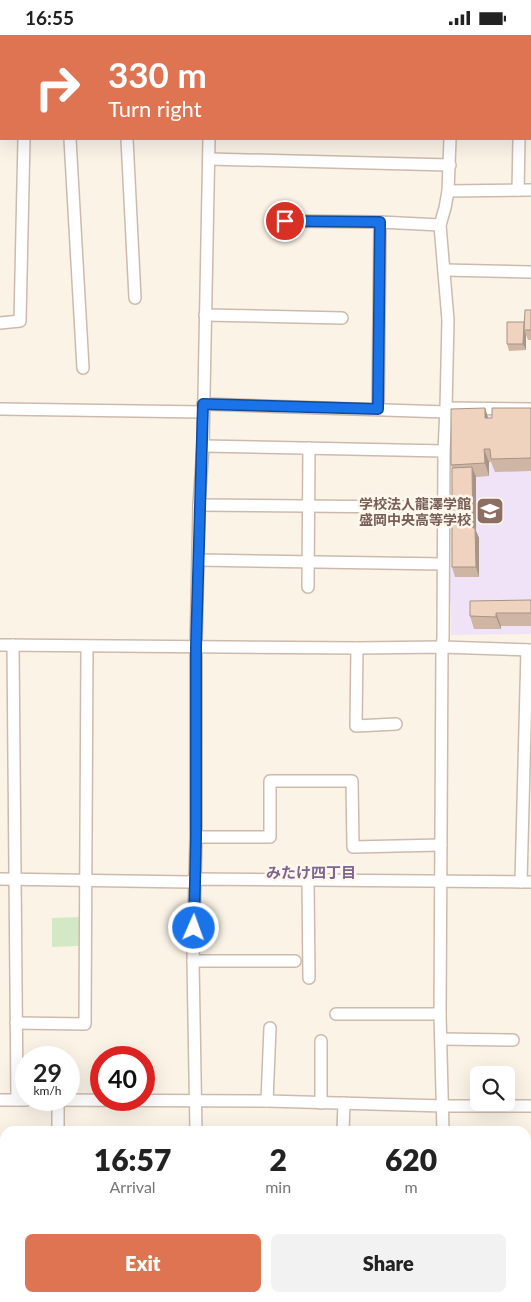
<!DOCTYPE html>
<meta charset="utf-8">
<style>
body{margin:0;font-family:Lato,"Noto Sans JP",sans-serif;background:#f2f2f2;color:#222;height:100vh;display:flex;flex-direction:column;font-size:19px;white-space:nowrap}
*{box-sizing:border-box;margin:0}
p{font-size:16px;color:#767676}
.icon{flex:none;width:28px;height:28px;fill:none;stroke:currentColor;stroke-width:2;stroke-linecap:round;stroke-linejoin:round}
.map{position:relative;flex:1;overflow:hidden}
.sheet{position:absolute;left:0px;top:1091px;width:531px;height:176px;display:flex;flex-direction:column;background:#fff;border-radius:15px 15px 0 0;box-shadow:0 5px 20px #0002}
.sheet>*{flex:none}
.banner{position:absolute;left:0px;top:0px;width:531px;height:105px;box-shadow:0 5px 20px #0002;background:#de7452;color:#fff;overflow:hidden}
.buttons{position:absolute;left:470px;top:1031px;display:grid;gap:10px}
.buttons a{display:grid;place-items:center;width:45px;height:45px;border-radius:8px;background:#fff;box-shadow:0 5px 20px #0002;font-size:25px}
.speed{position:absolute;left:15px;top:1011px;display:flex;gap:10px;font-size:25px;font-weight:700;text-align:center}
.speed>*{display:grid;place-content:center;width:65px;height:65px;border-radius:50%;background:#fff;box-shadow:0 5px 20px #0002;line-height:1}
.speed small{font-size:12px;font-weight:400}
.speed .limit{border:8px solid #d22;background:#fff;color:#111}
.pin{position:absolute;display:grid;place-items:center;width:42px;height:42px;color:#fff;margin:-21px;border:2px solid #fff;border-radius:50%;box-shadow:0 1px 5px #0007}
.me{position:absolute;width:55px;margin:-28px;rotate:2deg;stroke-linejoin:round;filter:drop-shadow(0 0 4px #0008)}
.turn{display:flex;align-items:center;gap:18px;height:105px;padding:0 25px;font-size:22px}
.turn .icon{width:65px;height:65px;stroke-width:2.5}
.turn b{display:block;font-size:35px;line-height:42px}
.eta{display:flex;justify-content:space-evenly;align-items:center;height:85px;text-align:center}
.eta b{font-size:30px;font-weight:800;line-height:35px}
.primary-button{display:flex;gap:10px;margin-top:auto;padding:10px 25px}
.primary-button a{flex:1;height:58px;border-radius:8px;background:#de7452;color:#fff;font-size:20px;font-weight:800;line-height:58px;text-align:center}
.primary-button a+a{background:#f2f2f2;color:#222}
.status{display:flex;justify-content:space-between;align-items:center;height:35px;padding:0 25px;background:#fff;direction:ltr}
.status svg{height:14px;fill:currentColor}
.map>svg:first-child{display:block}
</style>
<div class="status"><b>16:55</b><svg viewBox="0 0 49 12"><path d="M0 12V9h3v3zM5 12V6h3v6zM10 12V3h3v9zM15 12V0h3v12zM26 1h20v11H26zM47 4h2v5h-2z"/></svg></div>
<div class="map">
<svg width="531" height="1267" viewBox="0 0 531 1267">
<rect width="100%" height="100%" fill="#fbf3e6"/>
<polygon fill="#f0e3f7" points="456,376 531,378 531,599 451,600 451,569 448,568 448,384"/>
<polygon fill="#d3e8c5" points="80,882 79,911 52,912 52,883"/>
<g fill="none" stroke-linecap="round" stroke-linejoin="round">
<defs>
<g id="minor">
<polyline points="414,0 414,1"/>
<polyline points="137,1 138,0"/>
<polyline points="292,1 292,0"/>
<polyline points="343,1 343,0"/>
<polyline points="530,13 531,12"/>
<polyline points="0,66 1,65"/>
<polyline points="70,104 83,333"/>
<polyline points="127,104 135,263"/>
<polyline points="209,124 450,130"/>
<polyline points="518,155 519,104"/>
<polyline points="448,156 531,155"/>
<polyline points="285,186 380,187 440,190"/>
<polyline points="444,235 531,237"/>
<polyline points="205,280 342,283"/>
<polyline points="0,288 20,286 24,104"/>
<polyline points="203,369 446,377"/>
<polyline points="446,373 531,374"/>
<polyline points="0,374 203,377"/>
<polyline points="378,374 380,187"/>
<polyline points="203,411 444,416"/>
<polyline points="199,470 404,472"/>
<polyline points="199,525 443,529"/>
<polyline points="308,552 309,413"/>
<polyline points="0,610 357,613 442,612 531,615"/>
<polyline points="13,610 17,1065"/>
<polyline points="357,613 356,691 396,689"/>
<polyline points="196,802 270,802 270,746 352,746 353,812 441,810"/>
<polyline points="0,844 189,847 195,844 531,847"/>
<polyline points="308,845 309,943"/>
<polyline points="521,847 527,615"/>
<polyline points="193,926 295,926"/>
<polyline points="336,979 440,979"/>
<polyline points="16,988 85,989 87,611"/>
<polyline points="441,1004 513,1005"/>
<polyline points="321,1006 321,1068"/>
<polyline points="0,1065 26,1065"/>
<polyline points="49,1065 267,1066 443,1071 531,1071"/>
<polyline points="58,1065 58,1096"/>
<polyline points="267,1066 270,993"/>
<polyline points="196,1096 193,926 196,802 196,612 199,470 203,411 209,104"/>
<polyline points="343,1096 344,1068"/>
<polyline points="443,1096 440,979 442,612 443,603 444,416 446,373 448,285 440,190 445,173 448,156 450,104"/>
<polyline points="0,1143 5,1143"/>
<polyline points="526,1182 531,1182"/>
<polyline points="283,1262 283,1267"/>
<polyline points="348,1262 348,1267"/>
<polyline points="194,1267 194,1262"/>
<polyline points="440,1267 440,1262"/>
</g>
</defs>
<use href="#minor" stroke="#ccbbad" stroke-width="14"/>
<use href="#minor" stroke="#fff" stroke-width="11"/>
</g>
<g fill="#ceb5a4">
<polygon points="531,275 531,305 528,305 526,300 526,315 509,316 507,309 524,287"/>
<polygon points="485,373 488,383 492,383 531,373 531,436 495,437 491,427 489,427 489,441 476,442 476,496 479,503 479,542 455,542 452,532 452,433 451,430"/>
<polygon points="531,565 531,591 501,591 501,594 474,594 470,581"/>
</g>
<g fill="#a79486">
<polygon points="524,287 524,295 526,300 526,315 523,309"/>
<polygon points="485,373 489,386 485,383"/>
<polygon points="484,414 489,427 489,441 485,428"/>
<polygon points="472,432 476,442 476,496 479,503 479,542 476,532 473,493"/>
<polygon points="496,578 501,591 501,594 496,582"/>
</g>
<g fill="#efd3bf" stroke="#a79486">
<polygon points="525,275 531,275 531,295 524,295"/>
<polygon points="507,287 524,287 523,309 507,309"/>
<polygon points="485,373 485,383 492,383 492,373 531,373 531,423 491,424 490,414 484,414 485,428 451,430 451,374"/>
<polygon points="472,432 473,493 475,493 476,532 452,532 452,433"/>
<polygon points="531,565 531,578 496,578 496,582 470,581 470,566"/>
</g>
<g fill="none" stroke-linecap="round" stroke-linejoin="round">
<defs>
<polyline id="route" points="194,893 196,802 196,612 203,369 378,374 380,187 285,186"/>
</defs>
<use href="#route" stroke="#114b97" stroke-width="12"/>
<use href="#route" stroke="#1a73e8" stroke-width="9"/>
</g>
<defs>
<symbol id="school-square" viewBox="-11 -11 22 22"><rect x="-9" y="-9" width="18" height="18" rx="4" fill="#8d6e63" stroke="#fef7ec"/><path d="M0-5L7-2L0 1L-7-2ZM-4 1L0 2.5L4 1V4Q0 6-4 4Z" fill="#fff"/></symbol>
</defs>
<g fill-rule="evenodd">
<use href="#school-square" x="474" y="460" width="32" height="32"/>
</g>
<g text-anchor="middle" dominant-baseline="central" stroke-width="5" stroke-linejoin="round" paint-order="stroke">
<g font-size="14" font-weight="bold" fill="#785e54" stroke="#fef7ec" text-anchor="end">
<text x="471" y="468">学校法人龍澤学館<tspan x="471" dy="16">盛岡中央高等学校</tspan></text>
</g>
<g font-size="15" font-weight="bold" fill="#81648f" stroke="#fef7ec">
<text x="311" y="837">みたけ四丁目</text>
</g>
</g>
</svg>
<div class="buttons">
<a><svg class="icon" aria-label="search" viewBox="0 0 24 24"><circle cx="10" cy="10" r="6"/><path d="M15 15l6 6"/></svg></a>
</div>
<div class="speed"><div>29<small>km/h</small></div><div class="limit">40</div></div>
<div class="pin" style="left:285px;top:186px;background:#d93025"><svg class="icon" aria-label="arrive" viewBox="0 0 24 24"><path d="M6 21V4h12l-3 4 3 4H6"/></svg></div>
<svg class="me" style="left:194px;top:893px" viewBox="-20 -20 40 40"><circle r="17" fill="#1a73e8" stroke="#fff" stroke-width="3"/><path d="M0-11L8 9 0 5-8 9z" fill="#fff"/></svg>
<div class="banner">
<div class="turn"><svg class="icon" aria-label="right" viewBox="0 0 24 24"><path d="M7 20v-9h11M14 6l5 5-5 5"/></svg><div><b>330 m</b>Turn right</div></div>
</div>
<section class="sheet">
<div class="eta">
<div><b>16:57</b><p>Arrival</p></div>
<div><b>2</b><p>min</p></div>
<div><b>620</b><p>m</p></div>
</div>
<div class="primary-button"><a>Exit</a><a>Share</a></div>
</section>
</div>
